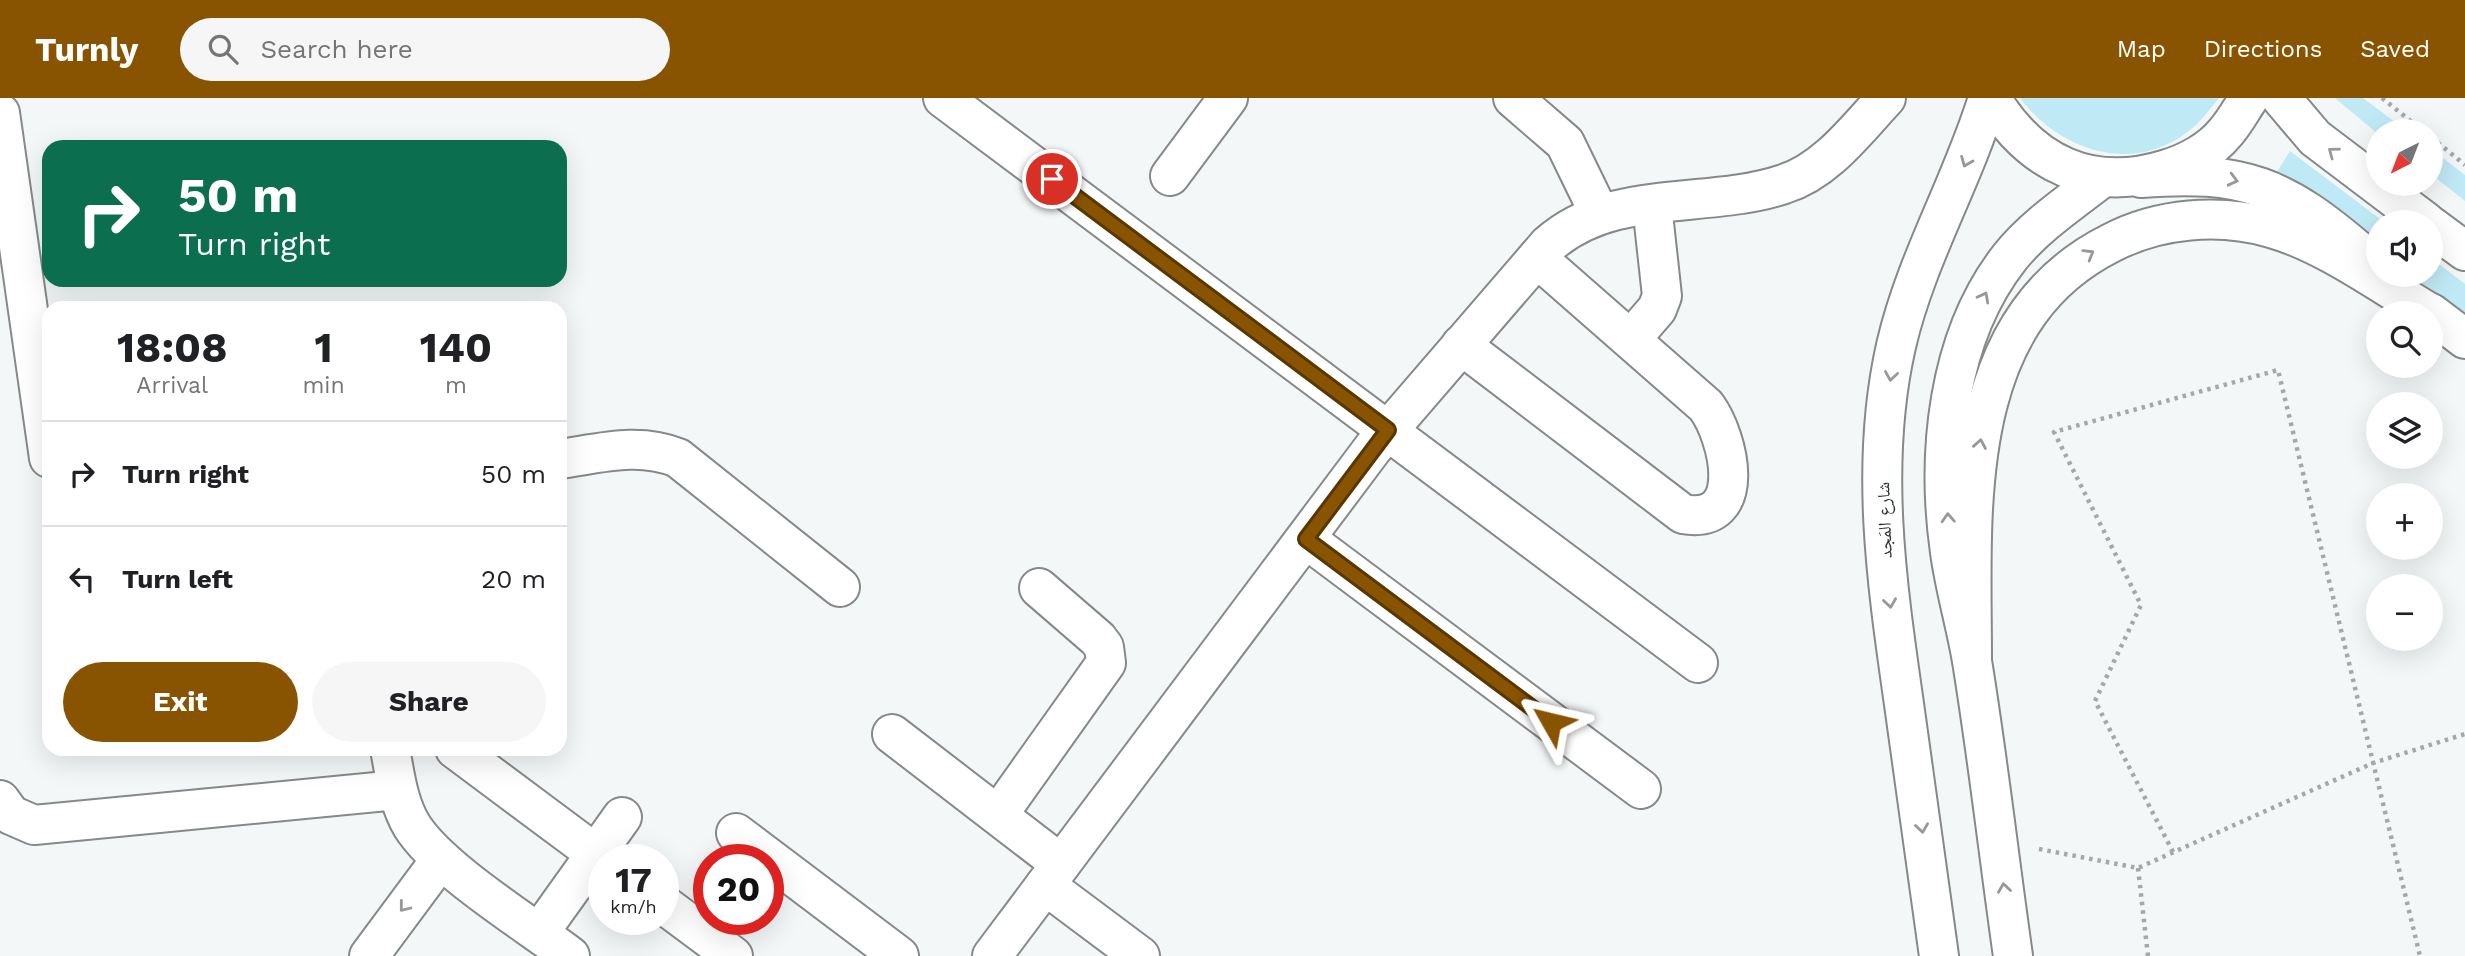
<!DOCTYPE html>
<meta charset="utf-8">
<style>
body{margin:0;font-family:"Work Sans","Noto Naskh Arabic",sans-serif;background:#f6f6f6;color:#202124;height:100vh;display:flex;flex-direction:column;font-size:26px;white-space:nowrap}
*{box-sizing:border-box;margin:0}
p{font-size:23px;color:#757577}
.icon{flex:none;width:38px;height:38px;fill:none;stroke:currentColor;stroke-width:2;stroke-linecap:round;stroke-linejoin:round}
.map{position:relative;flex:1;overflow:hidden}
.sheet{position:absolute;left:42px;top:203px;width:525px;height:455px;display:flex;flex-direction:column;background:#fff;border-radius:21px;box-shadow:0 7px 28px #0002}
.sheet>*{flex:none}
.top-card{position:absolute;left:42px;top:42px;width:525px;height:147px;border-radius:21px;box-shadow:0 7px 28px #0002;background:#0b6e4f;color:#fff;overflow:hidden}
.needle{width:46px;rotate:222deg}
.buttons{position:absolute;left:2366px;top:21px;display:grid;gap:14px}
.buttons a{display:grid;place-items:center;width:77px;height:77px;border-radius:50%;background:#fff;box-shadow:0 7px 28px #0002;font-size:35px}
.speed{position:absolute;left:588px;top:746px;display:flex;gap:14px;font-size:35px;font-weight:700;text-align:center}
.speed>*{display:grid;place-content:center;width:91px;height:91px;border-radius:50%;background:#fff;box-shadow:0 7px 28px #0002;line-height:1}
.speed small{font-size:18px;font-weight:400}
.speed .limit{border:10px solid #d22;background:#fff;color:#111}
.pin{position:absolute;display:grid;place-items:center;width:60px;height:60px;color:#fff;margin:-30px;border:4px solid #fff;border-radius:50%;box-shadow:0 2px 7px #0007}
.me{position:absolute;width:77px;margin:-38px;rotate:307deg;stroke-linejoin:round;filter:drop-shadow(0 0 5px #0008)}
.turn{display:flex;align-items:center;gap:24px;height:147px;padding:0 21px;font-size:32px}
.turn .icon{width:91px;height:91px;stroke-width:2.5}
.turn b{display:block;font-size:49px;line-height:60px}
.eta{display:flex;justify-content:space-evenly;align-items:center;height:119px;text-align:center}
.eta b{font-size:42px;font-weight:700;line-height:49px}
.cta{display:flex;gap:14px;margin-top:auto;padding:14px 21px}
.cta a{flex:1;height:80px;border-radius:42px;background:#895401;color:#fff;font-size:28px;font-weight:700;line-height:80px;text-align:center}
.cta a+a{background:#f6f6f6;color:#202124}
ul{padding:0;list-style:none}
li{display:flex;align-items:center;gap:21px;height:105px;padding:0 21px;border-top:2px solid #e0e0e0}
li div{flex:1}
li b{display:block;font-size:26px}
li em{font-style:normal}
header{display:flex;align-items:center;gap:42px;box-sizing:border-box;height:98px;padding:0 35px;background:#895401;color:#fff}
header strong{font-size:33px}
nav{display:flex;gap:38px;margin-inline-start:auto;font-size:24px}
.search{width:490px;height:63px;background:#f6f6f6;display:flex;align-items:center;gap:18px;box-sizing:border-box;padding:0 24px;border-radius:38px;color:#757577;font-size:26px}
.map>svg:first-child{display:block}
</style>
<header>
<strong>Turnly</strong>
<div class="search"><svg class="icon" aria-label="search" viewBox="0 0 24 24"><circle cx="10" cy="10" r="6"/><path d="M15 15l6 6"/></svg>Search here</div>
<nav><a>Map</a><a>Directions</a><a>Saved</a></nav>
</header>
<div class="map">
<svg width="2465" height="858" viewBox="0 0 2465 858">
<rect width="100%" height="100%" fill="#f4f7f8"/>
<g fill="#c0e9f6">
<path d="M2020,0H2219C2212,8 2206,17 2198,25C2142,79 2063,57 2020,0Z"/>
<polygon points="2335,0 2363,0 2407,33 2378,36"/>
<polygon points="2431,51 2465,77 2465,103 2431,76"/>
<polygon points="2290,53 2384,124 2378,124 2378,160 2273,80"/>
<polygon points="2431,160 2465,186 2465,226 2400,177 2431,177"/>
</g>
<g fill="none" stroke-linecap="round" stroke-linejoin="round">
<defs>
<g id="minor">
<polyline points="943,0 1698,565"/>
<polyline points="1513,0 1565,45 1599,115"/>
<path d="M1991,0C2031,66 2091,95 2167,71C2188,65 2211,52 2225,35C2234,25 2241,12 2249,0"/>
<polyline points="0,15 49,360"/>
<polyline points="1170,78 1228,0"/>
<polyline points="1631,241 1657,211 1662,198 1652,107"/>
<path d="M1461,247L1683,416C1750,428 1729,339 1706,308L1537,160"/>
<path d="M560,361C601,355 639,344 678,360L840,489"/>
<polyline points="1306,441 1641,691"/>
<polyline points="892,636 1061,766"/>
<path d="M390,651C395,677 398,705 412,728C440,772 527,825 570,858"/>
<polyline points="455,651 604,762"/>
<polyline points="0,702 11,717 34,727 397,692"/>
<polyline points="998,717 1106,565 1104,549 1098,541 1039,490"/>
<polyline points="736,735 899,858"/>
<polyline points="1045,787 1140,858"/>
<polyline points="663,806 733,858"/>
<polyline points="539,835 622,719"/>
<polyline points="369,858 441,761"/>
<path d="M992,858L1373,350L1548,147C1613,89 1707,112 1784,86C1826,73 1857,31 1886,0"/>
<path d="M1939,858C1928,774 1916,690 1904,606C1887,487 1869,367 1896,248C1916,161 1962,85 1988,0"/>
<path d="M2013,858C1999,760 1988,661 1972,563C1966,527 1955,491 1950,454C1936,356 1947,239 2010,159C2035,128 2071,104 2102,80"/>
</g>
<g id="highway">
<polyline points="2281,0 2315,40 2426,124"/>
<path d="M2141,80C2244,72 2283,88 2361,155"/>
<polyline points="2431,128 2465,153"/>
<polyline points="2431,215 2465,241"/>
<path d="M1972,561C1972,413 1955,223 2111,145C2159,120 2219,115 2271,130C2327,146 2380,186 2430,215"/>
</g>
</defs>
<use href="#minor" stroke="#86898a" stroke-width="42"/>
<use href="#highway" stroke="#86898a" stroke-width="42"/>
<g stroke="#a5a7a8" stroke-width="4.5" stroke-dasharray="3.5 5" stroke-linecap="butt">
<polyline points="2382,0 2423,33"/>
<polyline points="2431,39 2465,67"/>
<polyline points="2039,751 2138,770 2373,665 2465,636"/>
<polyline points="2173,754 2095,603 2141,507 2054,334 2278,272 2420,858"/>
<polyline points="2138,770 2148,858"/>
</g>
<use href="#minor" stroke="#fff" stroke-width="38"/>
<use href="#highway" stroke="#fff" stroke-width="38"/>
</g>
<defs><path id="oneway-chevron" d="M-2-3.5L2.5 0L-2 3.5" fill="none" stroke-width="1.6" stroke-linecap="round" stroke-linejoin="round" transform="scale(1.75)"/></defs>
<g stroke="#979898">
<use href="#oneway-chevron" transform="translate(2333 54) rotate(-143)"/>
<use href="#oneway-chevron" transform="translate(1966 64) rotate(112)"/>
<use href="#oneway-chevron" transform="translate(2233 82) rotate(14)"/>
<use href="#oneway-chevron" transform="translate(2089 156) rotate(-31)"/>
<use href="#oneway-chevron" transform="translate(1984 199) rotate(-62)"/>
<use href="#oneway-chevron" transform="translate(1891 278) rotate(99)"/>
<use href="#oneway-chevron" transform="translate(1980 346) rotate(-80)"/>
<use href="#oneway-chevron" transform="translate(1948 420) rotate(-93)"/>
<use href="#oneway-chevron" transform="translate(1890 505) rotate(82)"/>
<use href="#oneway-chevron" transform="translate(1922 730) rotate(82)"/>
<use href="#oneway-chevron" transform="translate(2004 790) rotate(-98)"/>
<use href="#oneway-chevron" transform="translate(404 809) rotate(128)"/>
</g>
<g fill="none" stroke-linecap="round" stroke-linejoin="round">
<defs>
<polyline id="route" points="1052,81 1388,332 1306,441 1551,624"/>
</defs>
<use href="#route" stroke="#593701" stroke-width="18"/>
<use href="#route" stroke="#895401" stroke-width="12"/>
</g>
<g text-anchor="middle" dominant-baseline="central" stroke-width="5" stroke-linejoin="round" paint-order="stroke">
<g font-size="18" fill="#2f3131" stroke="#fff">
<text transform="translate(1884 422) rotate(-92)">شارع المَجد</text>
</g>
</g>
</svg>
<div class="buttons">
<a><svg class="needle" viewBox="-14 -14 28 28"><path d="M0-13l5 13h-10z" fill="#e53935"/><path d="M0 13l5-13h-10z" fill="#757577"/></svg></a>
<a><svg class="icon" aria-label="sound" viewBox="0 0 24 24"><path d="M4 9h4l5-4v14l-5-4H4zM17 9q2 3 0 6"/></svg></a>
<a><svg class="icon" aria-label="search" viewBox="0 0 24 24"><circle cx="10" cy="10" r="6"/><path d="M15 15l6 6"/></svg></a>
<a><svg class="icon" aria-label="layers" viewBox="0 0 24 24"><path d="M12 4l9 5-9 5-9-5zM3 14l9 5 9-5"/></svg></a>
<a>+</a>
<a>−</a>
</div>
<div class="speed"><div>17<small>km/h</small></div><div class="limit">20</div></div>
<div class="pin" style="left:1052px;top:81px;background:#d93025"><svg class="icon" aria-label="arrive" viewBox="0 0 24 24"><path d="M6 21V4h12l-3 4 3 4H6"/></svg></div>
<svg class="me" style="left:1551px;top:624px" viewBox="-20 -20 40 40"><path d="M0-17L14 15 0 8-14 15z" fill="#895401" stroke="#fff" stroke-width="4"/></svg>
<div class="top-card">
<div class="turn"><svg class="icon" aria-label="right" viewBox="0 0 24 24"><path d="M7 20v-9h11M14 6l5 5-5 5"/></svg><div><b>50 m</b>Turn right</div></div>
</div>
<section class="sheet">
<div class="eta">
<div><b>18:08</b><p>Arrival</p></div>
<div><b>1</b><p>min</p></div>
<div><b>140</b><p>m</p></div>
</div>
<ul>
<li><svg class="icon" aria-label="right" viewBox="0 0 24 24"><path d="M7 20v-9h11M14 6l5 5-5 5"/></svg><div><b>Turn right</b></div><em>50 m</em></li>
<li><svg class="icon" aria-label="left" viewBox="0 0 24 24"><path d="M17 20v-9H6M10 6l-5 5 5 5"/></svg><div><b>Turn left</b></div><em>20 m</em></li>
</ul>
<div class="cta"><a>Exit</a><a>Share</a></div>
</section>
</div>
